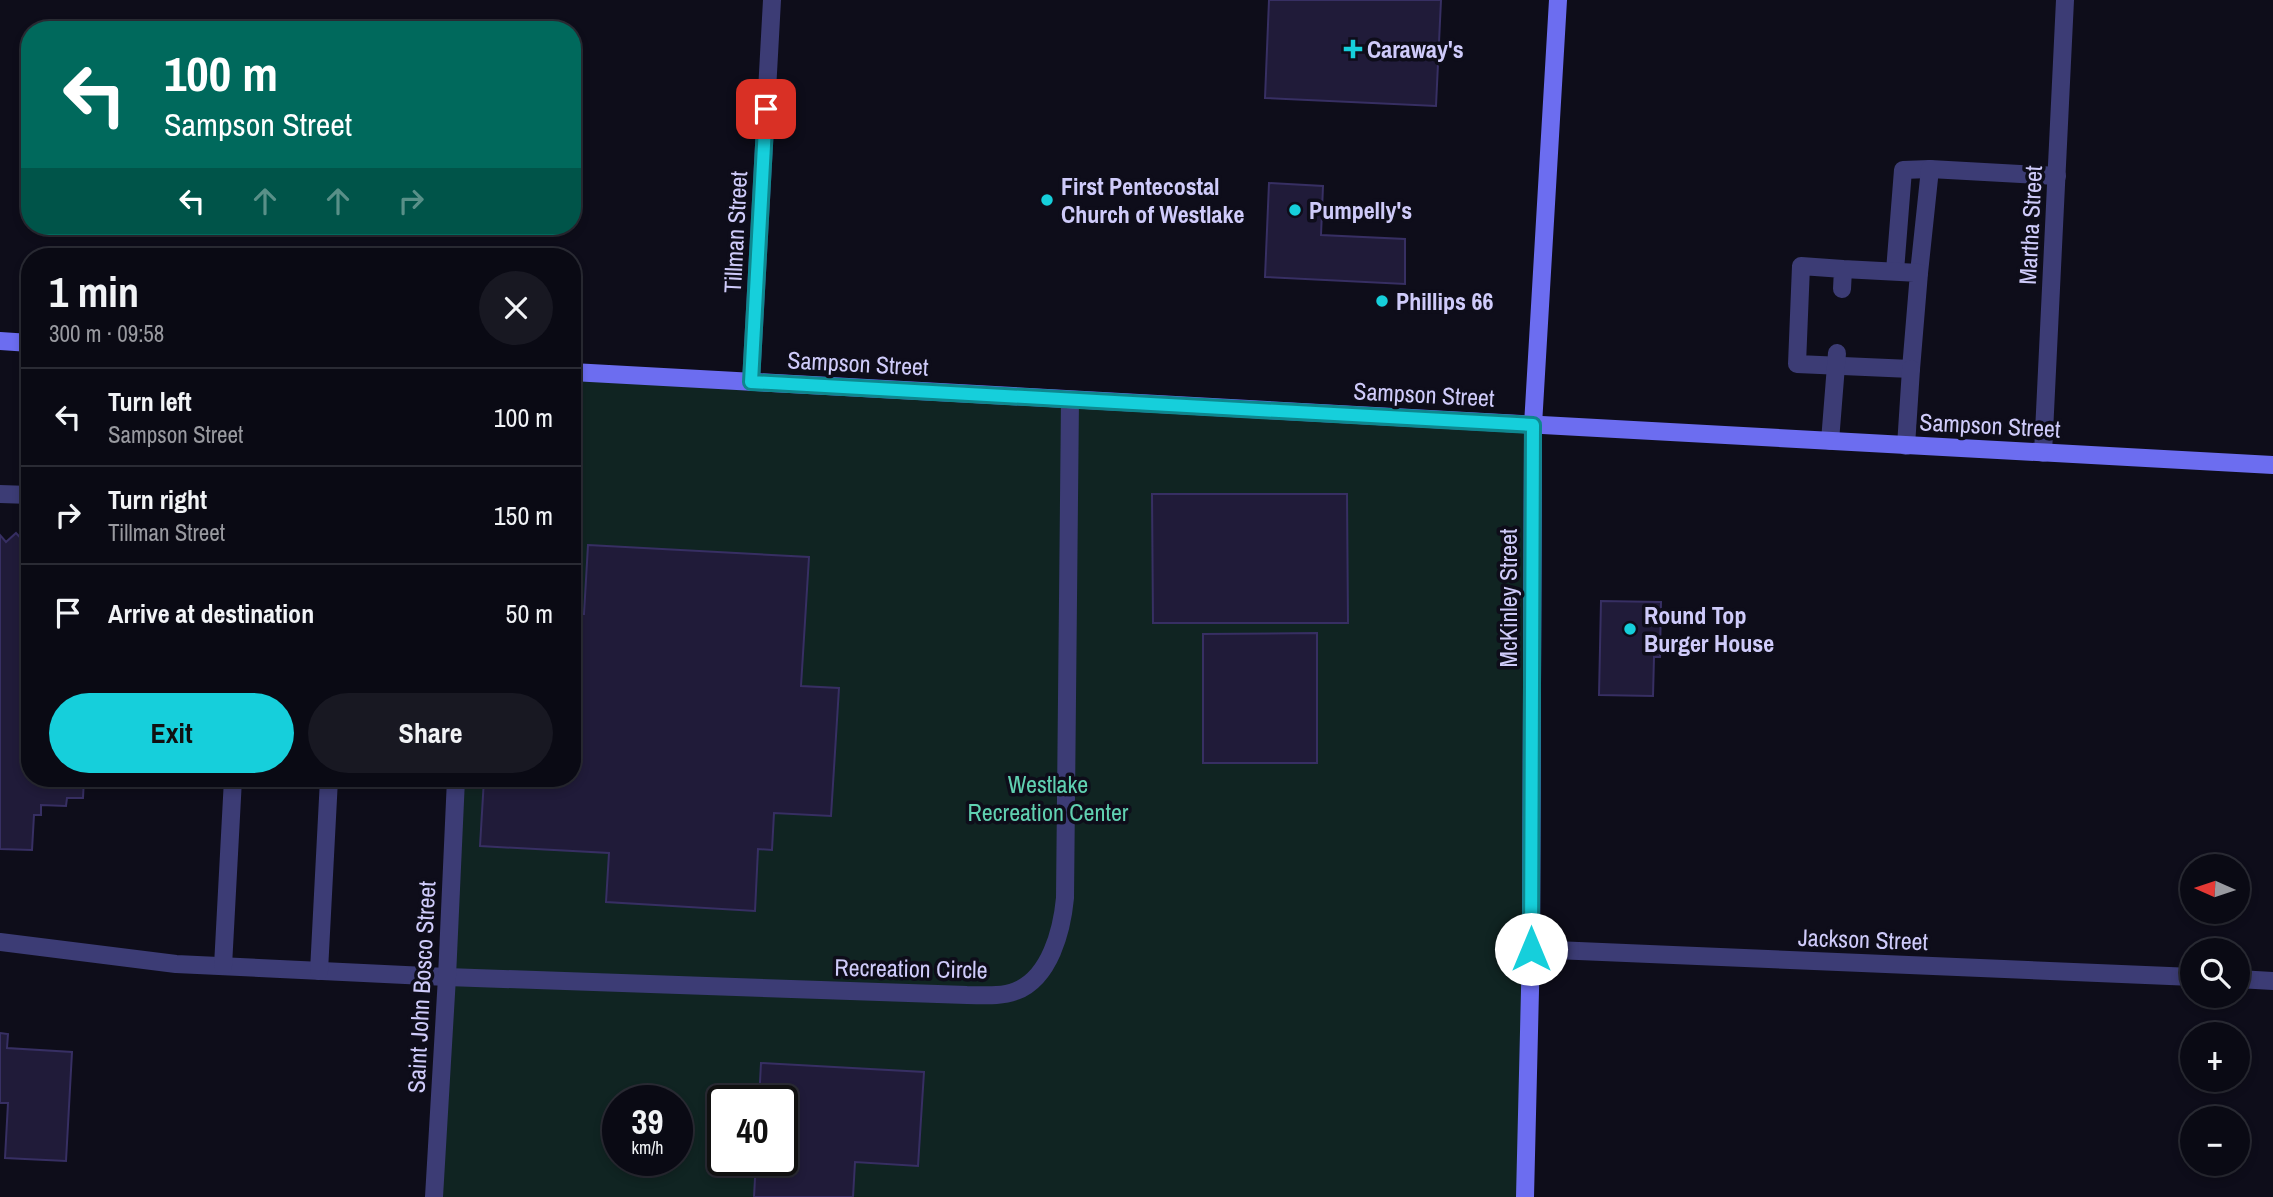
<!DOCTYPE html>
<meta charset="utf-8">
<style>
body{margin:0;font-family:"Archivo Narrow",sans-serif;background:#181822;color:#f1f3f6;height:100vh;display:flex;flex-direction:column;font-size:26px;white-space:nowrap}
*{box-sizing:border-box;margin:0}
p{font-size:23px;color:#999aa0}
.icon{flex:none;width:38px;height:38px;fill:none;stroke:currentColor;stroke-width:2;stroke-linecap:round;stroke-linejoin:round}
.map{position:relative;flex:1;overflow:hidden}
.sheet{position:absolute;left:21px;top:248px;width:560px;height:539px;display:flex;flex-direction:column;background:#0a0a14;border-radius:28px;box-shadow:0 4px 10px #0003,0 0 0 2px #2a2b34}
.sheet>*{flex:none}
.hud{position:absolute;left:21px;top:21px;width:560px;height:214px;border-radius:28px;box-shadow:0 4px 10px #0003,0 0 0 2px #2a2b34;background:#00695c;color:#fff;overflow:hidden}
.needle{width:46px;rotate:273deg}
.controls{position:absolute;left:2180px;top:854px;display:grid;gap:14px}
.controls a{display:grid;place-items:center;width:70px;height:70px;border-radius:50%;background:#0a0a14;box-shadow:0 4px 10px #0003,0 0 0 2px #2a2b34;font-size:35px}
.speed{position:absolute;left:602px;top:1085px;display:flex;gap:14px;font-size:35px;font-weight:700;text-align:center}
.speed>*{display:grid;place-content:center;width:91px;height:91px;border-radius:50%;background:#0a0a14;box-shadow:0 4px 10px #0003,0 0 0 2px #2a2b34;line-height:1}
.speed small{font-size:18px;font-weight:400}
.speed .limit{border:4px solid #111;border-radius:10px;background:#fff;color:#111}
.pin{position:absolute;display:grid;place-items:center;width:60px;height:60px;color:#fff;margin:-30px;border-radius:14px;box-shadow:0 4px 10px #0006}
.me{position:absolute;width:77px;margin:-38px;rotate:0deg;stroke-linejoin:round;filter:drop-shadow(0 0 5px #0008)}
.turn{display:flex;align-items:center;gap:24px;height:147px;padding:0 28px;font-size:32px}
.turn .icon{width:91px;height:91px;stroke-width:2.5}
.turn b{display:block;font-size:49px;line-height:60px}
.lanes{display:flex;align-items:center;height:66px;padding:0 28px;background:#0003;justify-content:center;gap:35px;direction:ltr}
.lanes .off{opacity:.35}
.round{display:grid;place-items:center;flex:none;width:74px;height:74px;border-radius:37px;background:#181822}
.overview{display:flex;align-items:center;justify-content:space-between;height:119px;padding:0 28px}
h1{font-size:42px;font-weight:800;line-height:52px}
.button{display:flex;gap:14px;margin-top:auto;padding:14px 28px}
.button a{flex:1;height:80px;border-radius:42px;background:#16cfdb;color:#111;font-size:28px;font-weight:800;line-height:80px;text-align:center}
.button a+a{background:#181822;color:#f1f3f6}
ul{padding:0;list-style:none}
li{display:flex;align-items:center;gap:21px;height:98px;padding:0 28px;border-top:2px solid #2a2b34}
li div{flex:1}
li b{display:block;font-size:26px}
li em{font-style:normal}
.map>svg:first-child{display:block}
</style>
<div class="map">
<svg width="2273" height="1197" viewBox="0 0 2273 1197">
<rect width="100%" height="100%" fill="#0e0d1a"/>
<path fill="#102422" fill-rule="evenodd" d="M572,372L1533,425L1525,1197H434L456,779H572ZM618,1101H677V1160H618ZM723,1101H782V1160H723Z"/>
<g fill="#201b39" stroke="#372f63" stroke-width="2">
<polygon points="1269,0 1441,0 1436,106 1265,98"/>
<polygon points="1269,183 1323,186 1321,235 1405,239 1405,284 1265,277"/>
<polygon points="1152,494 1347,494 1348,623 1153,623"/>
<polygon points="16,533 30,548 30,779 84,779 83,798 67,798 66,806 41,805 41,815 34,815 32,850 0,849 0,535 6,542"/>
<polygon points="588,545 809,557 801,686 839,688 831,816 774,813 772,850 758,849 755,911 606,902 609,853 480,846 484,779 572,779 572,614 584,614"/>
<polygon points="1601,601 1661,602 1660,657 1654,657 1653,696 1599,695"/>
<polygon points="1317,633 1317,763 1203,763 1203,634"/>
<polygon points="0,1033 8,1034 7,1048 72,1052 66,1161 5,1158 8,1103 0,1103"/>
<polygon points="761,1063 924,1072 918,1166 855,1162 853,1197 754,1197 756,1160 782,1160 782,1101 759,1101"/>
</g>
<g fill="none" stroke-linecap="round" stroke-linejoin="round">
<g stroke="#3c3c75" stroke-width="18">
<polyline points="1895,271 1903,170 1930,169"/>
<polyline points="1919,273 1930,169 2057,176"/>
<polyline points="1842,289 1843,269 1801,266 1797,364 1911,369 1919,273 1843,269"/>
<polyline points="1830,441 1837,353"/>
<polyline points="1906,446 1911,369"/>
<polyline points="0,494 30,495"/>
<polyline points="0,942 176,964 447,977"/>
<polyline points="223,966 233,779"/>
<polyline points="319,971 329,779"/>
</g>
<g stroke="#3c3c75" stroke-width="18">
<polyline points="751,382 772,0"/>
<polyline points="2043,453 2065,0"/>
<polyline points="1531,949 2193,977"/>
<path d="M447,977L967,995C982,995 1001,997 1016,991C1050,978 1062,930 1065,898L1070,400"/>
<polyline points="2238,979 2273,981"/>
<polyline points="434,1197 447,977 456,779"/>
</g>
<g stroke="#6c6df0" stroke-width="18">
<polyline points="0,341 30,343"/>
<polyline points="572,372 2273,465"/>
<polyline points="1525,1197 1531,949 1533,425 1558,0"/>
</g>
</g>
<g fill="none" stroke-linecap="round" stroke-linejoin="round">
<defs>
<polyline id="route" points="766,109 751,382 1533,425 1531,949"/>
</defs>
<use href="#route" stroke="#0e878e" stroke-width="18"/>
<use href="#route" stroke="#16cfdb" stroke-width="12"/>
</g>
<g fill="#16cfdb" stroke="#0e0d1a" stroke-width="2.5">
<path d="M1349.5 38.5h7v7h7v7h-7v7h-7v-7h-7v-7h7z"/>
<circle cx="1047" cy="200" r="7"/>
<circle cx="1295" cy="210" r="7"/>
<circle cx="1382" cy="301" r="7"/>
<circle cx="1630" cy="629" r="7"/>
</g>
<g text-anchor="middle" dominant-baseline="central" stroke-width="7" stroke-linejoin="round" paint-order="stroke">
<g font-size="24" font-weight="bold" fill="#cfcbfa" stroke="#0e0d1a" text-anchor="start">
<text x="1367" y="49">Caraway's</text>
<text x="1061" y="186">First Pentecostal<tspan x="1061" dy="28">Church of Westlake</tspan></text>
<text x="1309" y="210">Pumpelly's</text>
<text x="1396" y="301">Phillips 66</text>
<text x="1644" y="615">Round Top<tspan x="1644" dy="28">Burger House</tspan></text>
</g>
<g font-size="24" fill="#cfcbfa" stroke="#0e0d1a">
<text transform="translate(2030 225) rotate(-87)">Martha Street</text>
<text transform="translate(735 232) rotate(-87)">Tillman Street</text>
<text transform="translate(858 363) rotate(3)">Sampson Street</text>
<text transform="translate(1424 394) rotate(3)">Sampson Street</text>
<text transform="translate(1990 425) rotate(3)">Sampson Street</text>
<text transform="translate(1508 598) rotate(-90)">McKinley Street</text>
<text transform="translate(1863 939) rotate(2)">Jackson Street</text>
<text transform="translate(911 968) rotate(1)">Recreation Circle</text>
<text transform="translate(421 987) rotate(-87)">Saint John Bosco Street</text>
</g>
<g font-size="24" fill="#60d1b1" stroke="#0e0d1a">
<text x="1048" y="784">Westlake<tspan x="1048" dy="28">Recreation Center</tspan></text>
</g>
</g>
</svg>
<div class="controls">
<a><svg class="needle" viewBox="-14 -14 28 28"><path d="M0-13l5 13h-10z" fill="#e53935"/><path d="M0 13l5-13h-10z" fill="#999aa0"/></svg></a>
<a><svg class="icon" aria-label="search" viewBox="0 0 24 24"><circle cx="10" cy="10" r="6"/><path d="M15 15l6 6"/></svg></a>
<a>+</a>
<a>−</a>
</div>
<div class="speed"><div>39<small>km/h</small></div><div class="limit">40</div></div>
<div class="pin" style="left:766px;top:109px;background:#d93025"><svg class="icon" aria-label="arrive" viewBox="0 0 24 24"><path d="M6 21V4h12l-3 4 3 4H6"/></svg></div>
<svg class="me" style="left:1531px;top:949px" viewBox="-20 -20 40 40"><circle r="19" fill="#fff"/><path d="M0-13L10 11 0 6-10 11z" fill="#16cfdb"/></svg>
<div class="hud">
<div class="turn"><svg class="icon" aria-label="left" viewBox="0 0 24 24"><path d="M17 20v-9H6M10 6l-5 5 5 5"/></svg><div><b>100 m</b>Sampson Street</div></div>
<div class="lanes"><svg class="icon" aria-label="left" viewBox="0 0 24 24"><path d="M17 20v-9H6M10 6l-5 5 5 5"/></svg><svg class="icon off" aria-label="ahead" viewBox="0 0 24 24"><path d="M12 20V5M6 11l6-6 6 6"/></svg><svg class="icon off" aria-label="ahead" viewBox="0 0 24 24"><path d="M12 20V5M6 11l6-6 6 6"/></svg><svg class="icon off" aria-label="right" viewBox="0 0 24 24"><path d="M7 20v-9h11M14 6l5 5-5 5"/></svg></div>
</div>
<section class="sheet">
<div class="overview"><div><h1>1 min</h1><p>300 m · 09:58</p></div><a class="round"><svg class="icon" aria-label="close" viewBox="0 0 24 24"><path d="M6 6l12 12M18 6L6 18"/></svg></a></div>
<ul>
<li><svg class="icon" aria-label="left" viewBox="0 0 24 24"><path d="M17 20v-9H6M10 6l-5 5 5 5"/></svg><div><b>Turn left</b><p>Sampson Street</p></div><em>100 m</em></li>
<li><svg class="icon" aria-label="right" viewBox="0 0 24 24"><path d="M7 20v-9h11M14 6l5 5-5 5"/></svg><div><b>Turn right</b><p>Tillman Street</p></div><em>150 m</em></li>
<li><svg class="icon" aria-label="arrive" viewBox="0 0 24 24"><path d="M6 21V4h12l-3 4 3 4H6"/></svg><div><b>Arrive at destination</b></div><em>50 m</em></li>
</ul>
<div class="button"><a>Exit</a><a>Share</a></div>
</section>
</div>
